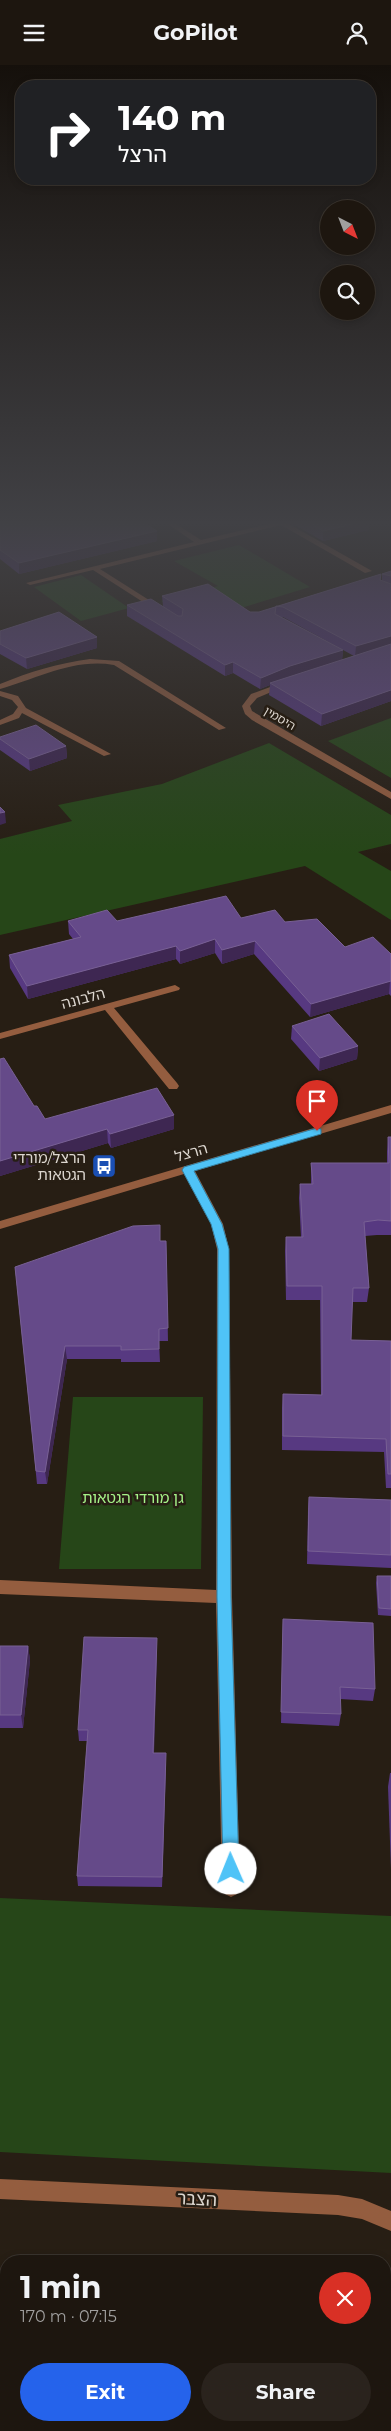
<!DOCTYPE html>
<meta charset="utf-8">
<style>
body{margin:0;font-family:Montserrat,"Noto Sans Hebrew",sans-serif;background:#2a231d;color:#f1f3f6;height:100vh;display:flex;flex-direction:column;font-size:19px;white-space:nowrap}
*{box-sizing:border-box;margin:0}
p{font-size:16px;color:#a09f9e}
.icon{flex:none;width:28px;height:28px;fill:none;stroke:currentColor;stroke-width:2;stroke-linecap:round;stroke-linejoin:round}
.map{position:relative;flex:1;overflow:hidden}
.side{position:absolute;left:0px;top:2190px;width:391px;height:176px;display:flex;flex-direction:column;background:#1d160f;border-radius:20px 20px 0 0;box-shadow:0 2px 8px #0003,0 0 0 1px #3b352f}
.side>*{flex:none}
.hud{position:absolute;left:15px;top:15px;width:361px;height:105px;border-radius:20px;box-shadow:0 2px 8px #0003,0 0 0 1px #3b352f;background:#202124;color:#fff;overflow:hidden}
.needle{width:32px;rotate:138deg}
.tools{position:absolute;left:320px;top:135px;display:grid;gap:10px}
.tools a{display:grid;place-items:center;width:55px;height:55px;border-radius:50%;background:#1d160f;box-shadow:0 2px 8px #0003,0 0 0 1px #3b352f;font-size:25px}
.pin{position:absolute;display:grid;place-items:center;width:42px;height:42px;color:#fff;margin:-51px -21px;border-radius:50% 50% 50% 0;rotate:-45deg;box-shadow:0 0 5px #0007}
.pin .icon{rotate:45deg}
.me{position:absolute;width:55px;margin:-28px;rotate:359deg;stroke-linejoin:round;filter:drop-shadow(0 0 4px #0008)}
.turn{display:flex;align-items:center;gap:18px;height:105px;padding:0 20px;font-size:22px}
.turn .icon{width:65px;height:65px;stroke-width:2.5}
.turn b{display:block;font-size:35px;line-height:42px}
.round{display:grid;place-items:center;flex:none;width:52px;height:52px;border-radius:26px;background:#2a231d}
.head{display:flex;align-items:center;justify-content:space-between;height:85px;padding:0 20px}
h1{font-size:30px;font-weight:700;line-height:38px}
.button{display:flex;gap:10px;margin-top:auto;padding:10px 20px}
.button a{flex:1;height:58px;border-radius:30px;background:#2563eb;color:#fff;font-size:20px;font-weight:700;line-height:58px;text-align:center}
.button a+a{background:#2a231d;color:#f1f3f6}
header{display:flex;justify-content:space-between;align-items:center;height:65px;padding:0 20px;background:#1d160f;font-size:22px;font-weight:700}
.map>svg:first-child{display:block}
</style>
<header><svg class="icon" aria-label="menu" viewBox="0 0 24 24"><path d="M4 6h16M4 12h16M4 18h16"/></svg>GoPilot<svg class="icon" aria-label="person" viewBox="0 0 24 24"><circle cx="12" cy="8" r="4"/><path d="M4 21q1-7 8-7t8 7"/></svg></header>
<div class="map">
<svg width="391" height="2366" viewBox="0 0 391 2366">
<rect width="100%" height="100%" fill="#271e14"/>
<g fill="#264618">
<polygon points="239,480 310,522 195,557 161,536 218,521 174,496"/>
<polygon points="81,510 129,543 81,556 34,522"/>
<polygon points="391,653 391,713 328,676"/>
<polygon points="269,678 391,750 391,779 358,787 391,806 391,855 305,801 0,870 0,774 72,756 58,740 162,719"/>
<polygon points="73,1332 203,1332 201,1504 59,1504"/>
<polygon points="0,1833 391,1851 391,2108 0,2087"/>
</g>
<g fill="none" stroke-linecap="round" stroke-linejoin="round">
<g fill="#945d3f" fill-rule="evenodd">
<polygon points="168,459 176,459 201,475 269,459 289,459 372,506 365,508 281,460 100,504 160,542 160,546 157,546 93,505 30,520 26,518 194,477"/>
<path d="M90,594L119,596L226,663L219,665L114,600C73,593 37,614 0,624V619C29,607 59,598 90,594Z"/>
<polygon points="281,618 288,620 257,633 250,641 252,646 391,727 391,734 252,655 245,649 242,641 251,629"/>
<polygon points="0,626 18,631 26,643 111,689 104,691 22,648 19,653 0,660 0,655 13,649 18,642 12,635 0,631"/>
<polygon points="175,920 180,923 179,925 114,943 177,1018 179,1021 177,1024 169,1024 105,945 0,974 0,968"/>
<polygon points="391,1040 391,1048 195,1106 223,1159 229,1184 232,1532 240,1823 237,1829 231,1832 225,1829 222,1823 216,1538 0,1529 0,1515 216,1525 217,1184 211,1159 184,1109 0,1164 0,1156"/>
<polygon points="0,2114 338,2130 362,2134 391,2146 391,2166 362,2154 338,2150 0,2134"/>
</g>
</g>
<g fill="#573981" fill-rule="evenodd">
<polygon points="0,459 157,466 157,476 19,509 0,494"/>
<polygon points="293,459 369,459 368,465 323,476"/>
<path d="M391,506V636L321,661L269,630L270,620L260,624L233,608L225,611L127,551V540L163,541L162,531L250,547H259L381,509V516H382V509ZM282,552H283L354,591L342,595L343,585Z"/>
<polygon points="0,566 97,583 27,604 0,589"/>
<polygon points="0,672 66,681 67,693 30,706 0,685"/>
<polygon points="241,853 285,857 345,882 391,889 391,931 389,929 310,952 254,889 222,899 215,888 180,899 176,894 28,934 10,903 9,890 73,874 69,869 68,856 117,856"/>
<polygon points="292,961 358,981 357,994 319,1006 291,974"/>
<polygon points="0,994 34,1041 45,1054 174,1064 111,1083 108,1078 0,1111"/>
<polygon points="388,1072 391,1072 391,1170 377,1170 365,1171 369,1223 367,1237 352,1237 351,1275 391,1276 391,1423 386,1423 384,1387 282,1385 282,1343 283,1329 321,1330 320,1235 286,1235 285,1186 286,1172 301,1172 299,1133 300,1119 311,1119 311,1098 387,1098 387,1086"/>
<polygon points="160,1176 166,1176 168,1276 159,1276 160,1297 121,1297 121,1294 67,1294 47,1419 37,1419 15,1202"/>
<polygon points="309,1432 391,1435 391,1503 307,1499 308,1445"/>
<polygon points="377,1511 391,1511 391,1551 378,1550 376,1518"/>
<polygon points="283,1554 375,1624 373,1636 340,1634 341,1649 339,1661 281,1658"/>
<polygon points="0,1581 28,1581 30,1595 23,1663 0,1663"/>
<polygon points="157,1585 154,1688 166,1699 162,1822 78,1821 77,1811 87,1676 79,1676 78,1665"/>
<polygon points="390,1708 391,1708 391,1804 388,1722"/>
</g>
<g fill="#3e2752">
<polygon points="353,459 369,459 368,465 323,476 323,466"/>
<polygon points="157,466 157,476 19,509 19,498"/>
<polygon points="391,571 391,582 355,592 356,581"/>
<polygon points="97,572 97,583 27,604 26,593"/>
<polygon points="343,585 342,596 270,618 270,620 260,624 261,613 290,601"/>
<polygon points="233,597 233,608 225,611 225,600"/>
<polygon points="391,625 391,636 321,661 322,649"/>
<polygon points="66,681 67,693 30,706 29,694"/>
<polygon points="5,747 6,758 0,760 0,748"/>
<polygon points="215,874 215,888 180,899 180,886"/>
<polygon points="255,876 254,889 222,899 222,885"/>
<polygon points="176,881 176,894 28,934 27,921"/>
<polygon points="390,916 389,929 310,952 311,939"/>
<polygon points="358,981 357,994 319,1006 320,993"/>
<polygon points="174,1050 174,1064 111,1083 110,1069"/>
<polygon points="107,1064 108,1078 0,1111 0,1096"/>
<polygon points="65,1281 67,1294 47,1419 45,1407"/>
<polygon points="157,1573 157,1585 153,1699 153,1688"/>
<polygon points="28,1581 30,1595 23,1663 21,1650"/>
<polygon points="166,1688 166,1699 162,1822 162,1812"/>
</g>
<g fill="#654a89" stroke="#786094">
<polygon points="0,459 146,459 157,466 19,498 0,485"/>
<polygon points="311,459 353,459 323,466"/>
<polygon points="391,506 391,511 382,509"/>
<polygon points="381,509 380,515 391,519 391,571 356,581 283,542 276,541 275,549 343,585 290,601 261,613 233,597 225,600 127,540 151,534 178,551 182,551 183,544 162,531 208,519 250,547 259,547"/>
<polygon points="59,547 97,572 26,593 0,579 0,566"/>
<polygon points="391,579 391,625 322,649 270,618"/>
<polygon points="36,660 66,681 29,694 0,674 0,672"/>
<polygon points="0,742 5,747 0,748"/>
<polygon points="226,831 241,853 275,845 285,857 317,854 345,882 373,872 391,889 391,916 311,939 255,876 222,885 215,874 180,886 176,881 27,921 9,890 81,872 68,856 107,845 117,856"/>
<polygon points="329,949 358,981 320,993 292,961"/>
<polygon points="4,993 34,1041 37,1041 45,1054 157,1023 174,1050 110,1069 107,1064 0,1096 0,994"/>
<polygon points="388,1072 391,1072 391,1156 378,1155 364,1157 369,1223 353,1223 351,1275 391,1276 391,1409 388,1409 386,1374 283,1371 283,1329 322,1330 322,1221 287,1221 286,1172 303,1172 300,1119 313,1119 311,1098 389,1098"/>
<polygon points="160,1160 160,1176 166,1176 168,1263 159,1264 159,1284 121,1285 121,1281 65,1281 45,1407 36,1406 15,1202 133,1161"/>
<polygon points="309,1432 391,1435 391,1490 308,1486"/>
<polygon points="377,1511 391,1511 391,1544 379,1543"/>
<polygon points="283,1554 373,1558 375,1624 340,1622 341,1649 281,1647"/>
<polygon points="84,1572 157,1573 153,1688 166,1688 162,1812 77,1811 88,1665 78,1665"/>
<polygon points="0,1581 28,1581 21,1650 0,1650"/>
<polygon points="25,2360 161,2360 161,2366 24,2366"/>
<rect x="222" y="2360" width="99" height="6"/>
</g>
<linearGradient id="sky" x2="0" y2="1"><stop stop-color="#15100b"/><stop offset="0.58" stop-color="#414145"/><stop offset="1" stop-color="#414145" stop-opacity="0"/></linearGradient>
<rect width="391" height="790" fill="url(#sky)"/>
<polygon fill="#4fc3f7" stroke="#337fa1" points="317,1063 321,1064 321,1069 194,1106 222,1159 229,1184 231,1532 239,1804 236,1810 231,1812 225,1810 223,1804 217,1532 218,1184 211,1159 182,1105 184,1102"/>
<defs>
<symbol id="bus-square" viewBox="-11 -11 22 22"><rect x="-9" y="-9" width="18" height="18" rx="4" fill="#1a4fb4" stroke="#271e14"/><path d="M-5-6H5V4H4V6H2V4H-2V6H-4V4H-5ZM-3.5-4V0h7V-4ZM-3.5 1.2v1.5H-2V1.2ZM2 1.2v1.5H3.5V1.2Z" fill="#fff"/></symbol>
</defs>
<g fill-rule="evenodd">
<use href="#bus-square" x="90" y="1087" width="28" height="28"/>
</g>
<g text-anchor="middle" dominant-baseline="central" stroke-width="5" stroke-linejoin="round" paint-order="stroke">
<g font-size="12" fill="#dcd6cf" stroke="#271e14">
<text transform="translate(280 653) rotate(30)">היסמין</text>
</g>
<g font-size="15" fill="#dcd6cf" stroke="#271e14">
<text transform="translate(83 933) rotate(-15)">הלבונה</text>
<text transform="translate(191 1087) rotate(-16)">הרצל</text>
</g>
<g font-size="15" fill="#dcd6cf" stroke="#271e14" text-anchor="end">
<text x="86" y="1092">הרצל/מורדי<tspan x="86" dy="17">הגטאות</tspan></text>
</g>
<g font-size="15" fill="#a6f389" stroke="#271e14">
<text x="133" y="1432">גן מורדי הגטאות</text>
</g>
<g font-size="18" fill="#dcd6cf" stroke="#271e14">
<text transform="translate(197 2134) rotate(3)">הצבר</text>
</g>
</g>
</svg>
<div class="tools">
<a><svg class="needle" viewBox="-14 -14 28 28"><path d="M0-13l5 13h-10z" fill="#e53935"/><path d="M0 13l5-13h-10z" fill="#a09f9e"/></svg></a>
<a><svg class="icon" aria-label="search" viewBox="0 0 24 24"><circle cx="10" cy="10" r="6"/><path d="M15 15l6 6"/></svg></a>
</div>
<div class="pin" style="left:317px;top:1066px;background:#d93025"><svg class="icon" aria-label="arrive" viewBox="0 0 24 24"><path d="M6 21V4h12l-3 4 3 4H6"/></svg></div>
<svg class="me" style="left:231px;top:1804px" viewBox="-20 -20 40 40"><circle r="19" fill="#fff"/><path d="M0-13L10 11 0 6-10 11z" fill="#4fc3f7"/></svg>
<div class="hud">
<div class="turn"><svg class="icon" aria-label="right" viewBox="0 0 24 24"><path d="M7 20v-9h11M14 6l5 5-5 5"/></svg><div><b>140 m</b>הרצל</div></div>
</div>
<section class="side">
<div class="head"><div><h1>1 min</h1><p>170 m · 07:15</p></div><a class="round" style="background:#d93025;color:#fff"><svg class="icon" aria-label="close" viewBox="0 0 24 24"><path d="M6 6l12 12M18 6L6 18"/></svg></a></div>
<div class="button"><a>Exit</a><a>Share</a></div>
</section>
</div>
